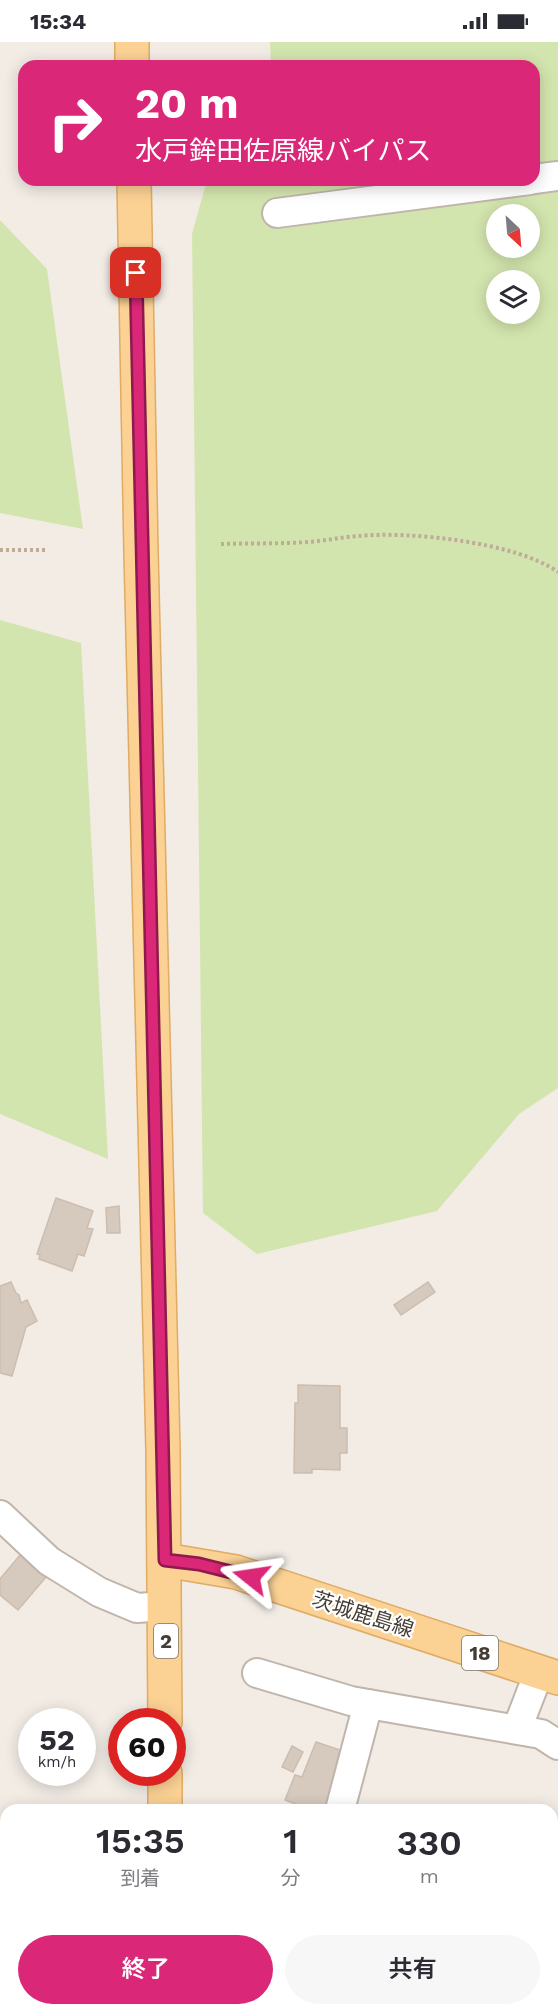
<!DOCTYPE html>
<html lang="ja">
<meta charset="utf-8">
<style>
body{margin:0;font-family:"Work Sans","Noto Sans JP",sans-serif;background:#f7f7f7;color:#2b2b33;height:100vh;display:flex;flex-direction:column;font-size:22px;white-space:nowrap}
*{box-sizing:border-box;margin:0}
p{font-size:20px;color:#7c7c81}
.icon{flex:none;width:33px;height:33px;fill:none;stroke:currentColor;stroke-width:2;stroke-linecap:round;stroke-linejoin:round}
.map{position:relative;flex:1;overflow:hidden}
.details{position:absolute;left:0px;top:1762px;width:558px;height:212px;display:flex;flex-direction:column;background:#fff;border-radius:18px 18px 0 0;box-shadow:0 3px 15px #0003}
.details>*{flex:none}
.guide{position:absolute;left:18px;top:18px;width:522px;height:126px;border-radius:18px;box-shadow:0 3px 15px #0003;background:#db2777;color:#fff;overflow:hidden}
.needle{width:39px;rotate:154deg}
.fabs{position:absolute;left:486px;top:162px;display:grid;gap:12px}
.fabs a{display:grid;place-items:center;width:54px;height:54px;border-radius:50%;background:#fff;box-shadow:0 3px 15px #0003;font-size:30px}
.speed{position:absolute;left:18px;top:1666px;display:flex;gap:12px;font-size:30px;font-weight:700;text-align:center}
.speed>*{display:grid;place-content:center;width:78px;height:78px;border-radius:50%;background:#fff;box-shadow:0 3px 15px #0003;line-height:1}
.speed small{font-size:15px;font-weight:400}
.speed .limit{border:9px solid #d22;background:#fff;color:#111}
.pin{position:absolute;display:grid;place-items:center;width:51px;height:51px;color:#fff;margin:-26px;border-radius:12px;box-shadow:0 3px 9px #0006}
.me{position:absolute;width:66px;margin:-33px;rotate:285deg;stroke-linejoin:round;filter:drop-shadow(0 0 4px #0008)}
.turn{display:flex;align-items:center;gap:21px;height:126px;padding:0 18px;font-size:27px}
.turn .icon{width:78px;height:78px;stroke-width:2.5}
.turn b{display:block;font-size:42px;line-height:51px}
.eta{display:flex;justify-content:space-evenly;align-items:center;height:102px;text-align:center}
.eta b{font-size:36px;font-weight:600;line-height:42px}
.cta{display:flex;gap:12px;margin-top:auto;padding:12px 18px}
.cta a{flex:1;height:69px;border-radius:36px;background:#db2777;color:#fff;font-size:24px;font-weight:600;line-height:69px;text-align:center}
.cta a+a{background:#f7f7f7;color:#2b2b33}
.status{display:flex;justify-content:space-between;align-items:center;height:42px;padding:0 30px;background:#fff;direction:ltr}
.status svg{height:16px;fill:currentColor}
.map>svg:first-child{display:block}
</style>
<div class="status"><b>15:34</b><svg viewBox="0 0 49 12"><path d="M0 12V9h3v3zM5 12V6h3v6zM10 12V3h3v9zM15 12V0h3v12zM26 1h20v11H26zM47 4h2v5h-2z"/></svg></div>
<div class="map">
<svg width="558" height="1973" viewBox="0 0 558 1973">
<rect width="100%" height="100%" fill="#f2ece5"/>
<g fill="#d3e5ae" fill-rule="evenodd">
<path d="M270,0H558V1046L519,1072L437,1169L257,1212L203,1171L192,192L207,138H534V24H271ZM496,172H530V206H496ZM496,238H530V272H496Z"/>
<polygon points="0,178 47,227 83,487 0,471"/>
<polygon points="0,578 81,601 108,1117 0,1072"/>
</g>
<g fill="#d6c9bd" stroke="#cdbdae" stroke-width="1.5">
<polygon points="56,1156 93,1169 87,1186 93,1187 84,1214 78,1212 72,1229 39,1217 40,1213 37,1212"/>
<polygon points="119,1164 120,1191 107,1191 106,1166"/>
<polygon points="11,1240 16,1251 19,1253 21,1261 27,1258 37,1279 26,1285 12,1334 0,1331 0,1244"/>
<polygon points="428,1240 435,1250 401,1273 394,1263"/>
<polygon points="298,1343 340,1344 340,1386 347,1386 347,1411 340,1411 340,1428 312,1427 312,1431 294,1431 295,1361 298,1361"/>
<polygon points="20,1513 46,1535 18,1568 0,1553 0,1537"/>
<polygon points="316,1700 352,1712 337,1768 311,1768 285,1758 295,1733 302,1735"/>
<polygon points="292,1704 303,1710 293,1730 282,1725"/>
<polygon points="220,1968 268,1968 270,1969 268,1973 216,1973"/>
</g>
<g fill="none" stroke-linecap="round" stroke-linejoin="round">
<defs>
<g id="street">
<polyline points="534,137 558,134"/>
<polyline points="277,171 530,138"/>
<polyline points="0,1473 49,1519 99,1550 137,1566 165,1564"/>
<polyline points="257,1631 351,1659 541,1692 558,1703"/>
<polyline points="517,1687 539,1630"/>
<polyline points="340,1768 368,1662"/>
<polyline points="288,1973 289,1968"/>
</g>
<g id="primary">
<polyline points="132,0 132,24"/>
<polyline points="134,138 141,510 163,1408 165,1680"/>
<polyline points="165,1518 236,1530 558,1636"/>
<polyline points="165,1768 165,1731"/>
<polyline points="146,1973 146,1968"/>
</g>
</defs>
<use href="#street" stroke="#c0b5ab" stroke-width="32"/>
<use href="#primary" stroke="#dfab65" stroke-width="36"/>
<g stroke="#beac99" stroke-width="4" stroke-dasharray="3 3" stroke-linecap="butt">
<path d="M221,502C250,501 279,502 308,500C325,499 341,495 358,494C409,489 516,500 558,530"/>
<polyline points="0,508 47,508"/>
</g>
<use href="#street" stroke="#fff" stroke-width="28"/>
<use href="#primary" stroke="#fbd194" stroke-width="33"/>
</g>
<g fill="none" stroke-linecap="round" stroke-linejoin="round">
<defs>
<polyline id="route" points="136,231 165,1518 199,1522 251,1535"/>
</defs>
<use href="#route" stroke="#8e194d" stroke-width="15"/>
<use href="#route" stroke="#db2777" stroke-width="10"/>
</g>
<g text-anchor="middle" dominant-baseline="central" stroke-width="4.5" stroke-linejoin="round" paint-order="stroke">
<g fill="#fff" stroke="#7c7672" stroke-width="1.5">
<rect x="154" y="1582" width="24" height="34" rx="4.5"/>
<rect x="462" y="1594" width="36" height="34" rx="4.5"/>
</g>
<g font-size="20" font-weight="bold" fill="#443c35">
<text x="166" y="1599">2</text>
<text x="480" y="1611">18</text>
</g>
<g font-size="21" fill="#443c35" stroke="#fff">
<text transform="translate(363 1572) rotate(18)">茨城鹿島線</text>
</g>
</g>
</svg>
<div class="fabs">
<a><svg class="needle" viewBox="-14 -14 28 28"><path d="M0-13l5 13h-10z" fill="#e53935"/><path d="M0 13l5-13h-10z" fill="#7c7c81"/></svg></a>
<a><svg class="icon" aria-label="layers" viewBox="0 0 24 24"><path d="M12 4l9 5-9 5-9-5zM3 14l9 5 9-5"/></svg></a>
</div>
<div class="speed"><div>52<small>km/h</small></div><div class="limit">60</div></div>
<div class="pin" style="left:136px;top:231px;background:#d93025"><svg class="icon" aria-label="arrive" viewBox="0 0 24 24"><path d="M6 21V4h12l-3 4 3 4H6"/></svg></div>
<svg class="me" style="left:251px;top:1535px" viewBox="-20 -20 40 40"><path d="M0-17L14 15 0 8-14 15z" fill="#db2777" stroke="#fff" stroke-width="4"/></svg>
<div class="guide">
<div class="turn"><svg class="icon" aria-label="right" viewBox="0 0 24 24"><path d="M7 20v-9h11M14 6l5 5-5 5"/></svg><div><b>20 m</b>水戸鉾田佐原線バイパス</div></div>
</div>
<section class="details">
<div class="eta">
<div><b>15:35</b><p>到着</p></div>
<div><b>1</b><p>分</p></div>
<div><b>330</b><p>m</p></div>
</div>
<div class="cta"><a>終了</a><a>共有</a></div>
</section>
</div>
